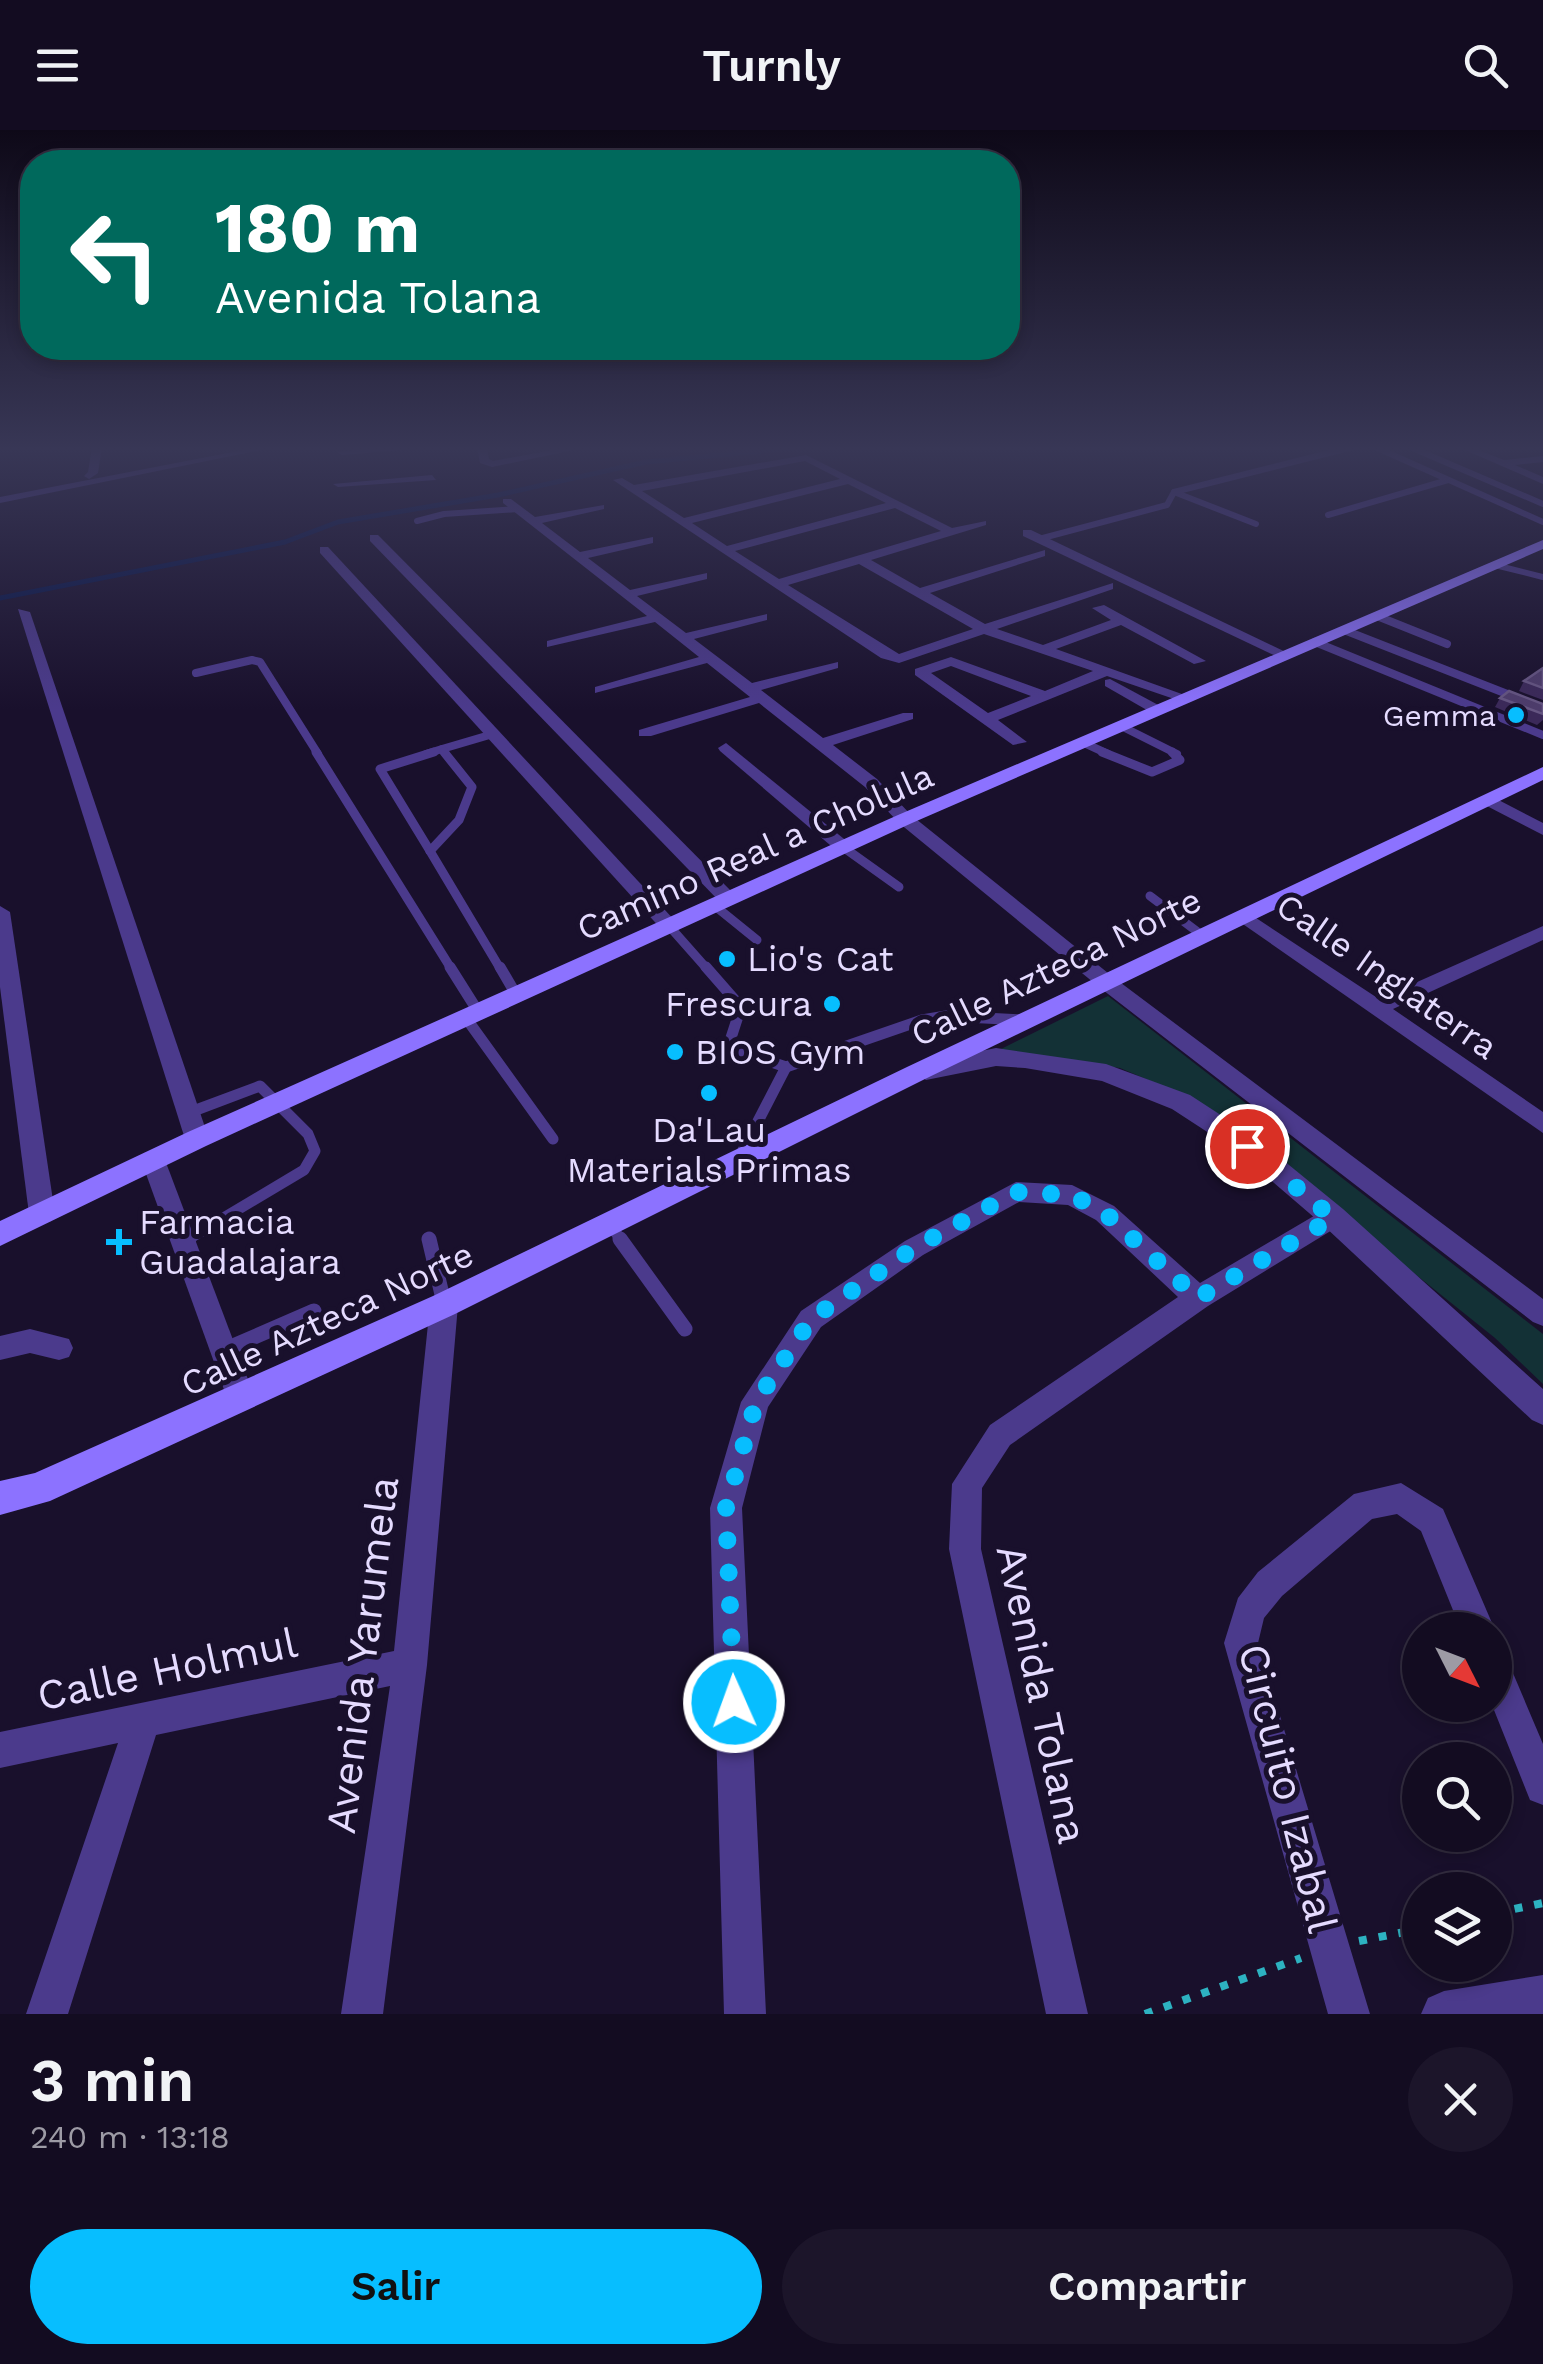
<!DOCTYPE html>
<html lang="es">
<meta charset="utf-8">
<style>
body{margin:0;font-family:"Work Sans",sans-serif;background:#1c152a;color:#f1f3f6;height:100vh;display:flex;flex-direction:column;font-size:38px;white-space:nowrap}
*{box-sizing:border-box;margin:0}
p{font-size:32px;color:#9d9ba5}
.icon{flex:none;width:55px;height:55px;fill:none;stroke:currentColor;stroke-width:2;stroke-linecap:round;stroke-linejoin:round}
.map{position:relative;height:1884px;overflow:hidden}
.sheet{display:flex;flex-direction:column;background:#130c21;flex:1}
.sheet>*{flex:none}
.top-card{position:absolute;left:20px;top:20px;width:1000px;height:210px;border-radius:40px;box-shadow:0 5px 15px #0003,0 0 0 2px #322c3f;background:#00695c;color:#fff;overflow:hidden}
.needle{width:65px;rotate:132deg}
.buttons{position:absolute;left:1402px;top:1482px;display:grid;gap:20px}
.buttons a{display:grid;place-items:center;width:110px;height:110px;border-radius:50%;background:#130c21;box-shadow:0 5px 15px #0003,0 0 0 2px #322c3f;font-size:50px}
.pin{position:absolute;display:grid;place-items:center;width:85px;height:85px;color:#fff;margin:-42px;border:5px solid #fff;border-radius:50%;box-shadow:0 2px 10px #0007}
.me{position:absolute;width:110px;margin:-55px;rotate:358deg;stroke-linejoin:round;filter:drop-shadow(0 0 8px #0008)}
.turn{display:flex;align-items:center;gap:35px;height:210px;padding:0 30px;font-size:45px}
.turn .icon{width:130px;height:130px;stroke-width:2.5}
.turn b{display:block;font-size:70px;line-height:85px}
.round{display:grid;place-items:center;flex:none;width:105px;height:105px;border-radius:52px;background:#1c152a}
.head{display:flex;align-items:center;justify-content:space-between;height:170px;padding:0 30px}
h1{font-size:60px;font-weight:600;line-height:75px}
.cta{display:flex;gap:20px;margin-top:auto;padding:20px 30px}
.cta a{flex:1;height:115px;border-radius:60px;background:#07beff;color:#111;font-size:40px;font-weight:600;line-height:115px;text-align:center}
.cta a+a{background:#1c152a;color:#f1f3f6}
header{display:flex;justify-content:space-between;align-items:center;height:130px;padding:0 30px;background:#130c21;font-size:45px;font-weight:600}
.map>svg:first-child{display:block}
</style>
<header><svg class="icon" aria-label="menu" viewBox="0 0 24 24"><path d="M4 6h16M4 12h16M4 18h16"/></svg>Turnly<svg class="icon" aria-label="search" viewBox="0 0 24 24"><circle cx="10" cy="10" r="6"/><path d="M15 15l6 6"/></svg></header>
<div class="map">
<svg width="1543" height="1884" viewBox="0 0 1543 1884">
<rect width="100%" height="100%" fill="#19102c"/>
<polygon fill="#133136" points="1108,866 1543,1204 1543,1254 1495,1208 1380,1116 1179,963 1120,938 997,921"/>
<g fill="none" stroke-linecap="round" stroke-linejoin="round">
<polyline stroke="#09174b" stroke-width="5" points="0,468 285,412 338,392 498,365 646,332 803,317"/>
<g stroke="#2db2c1" stroke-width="8" stroke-dasharray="8 12" stroke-linecap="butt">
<polyline points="1495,1783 1543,1773"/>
<polyline points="1359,1811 1420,1799"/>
<polyline points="1145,1884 1301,1828"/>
</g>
<g stroke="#4b3a8c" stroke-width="6">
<polyline points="1375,317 1543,392"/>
<polyline points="1410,317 1543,374"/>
<polyline points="1174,362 1256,394"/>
<polyline points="1328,385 1448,350"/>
<polyline points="417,391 444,384 518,379"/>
<polyline points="1039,409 1167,375 1174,362 1353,317"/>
<polyline points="1495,435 1543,447"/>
</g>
<g stroke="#4b3a8c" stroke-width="8">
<polyline points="1377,486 1447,514"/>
<polyline points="1344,500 1543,578"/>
<polyline points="1315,512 1543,605"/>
<polyline points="196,543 252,530 260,532 318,624"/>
<polyline points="1121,596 1177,624"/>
<polyline points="1082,612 1108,624"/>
<polyline points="442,619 493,604"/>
<polyline points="426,624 442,619 446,624"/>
</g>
<g stroke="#4b3a8c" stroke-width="9">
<polyline points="316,622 452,840"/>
<polyline points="1102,622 1152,642 1180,630 1172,622"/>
<polyline points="843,717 899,757"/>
<polyline points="430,721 501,840"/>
<polyline points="430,721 380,639 434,622"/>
<polyline points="430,721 459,690 472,657 444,622"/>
<polyline points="1150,766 1203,806"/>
<polyline points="715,776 757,810"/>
<polyline points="670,797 708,840"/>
</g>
<g stroke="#4b3a8c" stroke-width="11">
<polyline points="450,837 479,883"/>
<polyline points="500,837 517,866"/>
<polyline points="706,837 741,877 728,917 786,937 922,890 946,886 1022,890"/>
<polyline points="466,888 553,1009"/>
<polyline points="740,1026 786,937"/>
<polyline points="610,1095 622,1111"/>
<polyline points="185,1111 304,1040 315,1021 308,1004 260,956 188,983"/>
</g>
<g stroke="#4b3a8c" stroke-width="15">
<polyline points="429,1109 444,1173"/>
<polyline points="620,1109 685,1199"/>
<polyline points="184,1112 189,1109"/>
<polyline points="224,1220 314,1181"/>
</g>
<g fill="#4b3a8c" fill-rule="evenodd">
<polygon points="92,317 102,317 98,343 89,349 84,346 88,342"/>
<polygon points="258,317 276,317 0,373 0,367"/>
<polygon points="385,317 437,317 342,325 337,322"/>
<polygon points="477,317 487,317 489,329 493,331 569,317 588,317 492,337 480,333"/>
<polygon points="1458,317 1471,317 1504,330 1543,326 1543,332 1515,335 1543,347 1543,354"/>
<path d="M806,325L952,398L986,391V395L871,430L920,458L1045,420V426L930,463L985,494L1113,453V459L997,499L1043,515L1111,490L1092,478L1104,475L1206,531L1194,534L1121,495L1056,519L1193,568L1180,571L1107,546L998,590L1027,612L1013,615L915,545V539L951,527L1045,561L1093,541L984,504L899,533L881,528L613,350L622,348L634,355ZM805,331L840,349L684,388L642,361ZM848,354L886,373L727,416L692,393ZM895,378L941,401L779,449L735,421ZM859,434L973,499L899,524L788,455ZM951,536L1031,566L988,583L931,543Z"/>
<polygon points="432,345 436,350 338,357 333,354"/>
<polygon points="503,369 511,369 535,387 604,375 604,379 542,393 580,422 653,407 653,413 588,428 630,460 707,443 707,449 637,466 686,503 767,484 767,490 694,509 752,553 838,532 838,538 761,560 823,608 903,583 913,583 913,589 833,615 877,649 911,685 1113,847 1543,1169 1543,1196 1533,1192 1099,857 899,693 865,657 759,573 651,606 639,606 639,600 750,567 707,533 595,563 595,557 699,527 655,492 547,517 547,511 647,486 503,373"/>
<polygon points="1023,400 1031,400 1292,525 1280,528 1023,406"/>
<polygon points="370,405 378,405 735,765 735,773 721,773 370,411"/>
<polygon points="320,417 328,417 677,793 680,797 677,801 663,801 320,423"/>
<polygon points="18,479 30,482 209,1009 205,1015 189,1015 185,1009"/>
<polygon points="1110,549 1162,577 1165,580 1152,583 1105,556 1105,550"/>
<polygon points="726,613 849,713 849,721 837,721 720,621 718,618"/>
<polygon points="1489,665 1543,693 1543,705 1483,674 1483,666"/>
<polygon points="0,776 10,782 55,1084 51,1091 42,1094 33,1091 29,1084 0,857"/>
<polygon points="1244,780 1379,869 1543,796 1543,810 1393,879 1543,982 1543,1003 1237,790 1234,786"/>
<polygon points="153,1021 162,1023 165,1030 255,1268 251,1277 241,1281 231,1277 227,1268 141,1030 144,1023"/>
<polygon points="1016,1052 1072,1055 1114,1076 1200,1153 1324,1080 1333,1077 1342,1080 1346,1087 1342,1094 1208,1176 1010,1315 982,1358 981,1419 1088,1884 1046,1884 949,1419 952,1354 990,1295 1178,1167 1096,1090 1068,1075 1019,1072 923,1125 821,1197 768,1277 742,1378 766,1884 724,1884 710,1378 741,1272 801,1181 905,1111"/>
<polygon points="444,1163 454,1167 458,1175 427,1535 383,1884 341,1884 390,1556 156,1605 68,1884 26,1884 118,1613 0,1638 0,1602 394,1521 430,1175 434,1167"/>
<polygon points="30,1199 69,1209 73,1218 69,1227 59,1230 30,1223 0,1230 0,1206"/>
<polygon points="1401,1353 1443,1379 1495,1500 1461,1500 1421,1401 1397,1384 1372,1389 1282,1466 1264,1488 1258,1513 1370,1884 1328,1884 1224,1513 1238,1468 1258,1442 1354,1364"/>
<polygon points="1495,1524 1507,1529 1543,1614 1543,1675 1530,1670 1492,1575 1495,1575"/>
</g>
<g fill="#4b3a8c" fill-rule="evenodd">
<polygon points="996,918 1106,934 1190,965 1256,1008 1343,1079 1543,1259 1543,1295 1532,1290 1323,1095 1238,1022 1172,979 1102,951 1025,938 996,936 926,950 914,941 926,932"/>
<polygon points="1543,1845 1543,1884 1421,1884 1428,1868 1444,1861"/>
</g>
<g fill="#8c72ff" fill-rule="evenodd">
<polygon points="1543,410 1543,419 912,693 206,1016 0,1116 0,1091 188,1002 898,685"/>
<polygon points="1543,637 1543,650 925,949 455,1184 50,1371 0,1385 0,1351 35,1343 433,1166 907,937"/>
</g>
</g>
<g fill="#3b2959">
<polygon points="1543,538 1543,570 1519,561 1524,551"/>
<polygon points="1500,568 1543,574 1543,590 1537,595 1495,577"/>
</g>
<g fill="#4d3c6b" stroke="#655582" stroke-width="2.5">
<polygon points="1543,538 1543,558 1524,551"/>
<polygon points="1509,561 1543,574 1543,584 1500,568"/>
</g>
<linearGradient id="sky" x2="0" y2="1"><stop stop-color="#0e0918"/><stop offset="0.55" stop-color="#383756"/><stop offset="1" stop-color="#383756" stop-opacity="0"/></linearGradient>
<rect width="1543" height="580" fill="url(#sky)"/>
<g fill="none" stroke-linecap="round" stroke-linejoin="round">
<polyline stroke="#07beff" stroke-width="18" stroke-dasharray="0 32.4" points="734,1572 726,1378 756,1272 811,1189 914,1118 1016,1062 1072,1065 1105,1083 1198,1168 1333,1088 1247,1016"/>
</g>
<g fill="#07beff" stroke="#19102c" stroke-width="4">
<circle cx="1516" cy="585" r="10"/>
<circle cx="727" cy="829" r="10"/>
<circle cx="832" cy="874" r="10"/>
<circle cx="675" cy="922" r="10"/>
<circle cx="709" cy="963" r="10"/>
<path d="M114 1097h10v10h10v10h-10v10h-10v-10h-10v-10h10z"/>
</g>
<g text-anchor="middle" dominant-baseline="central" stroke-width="10" stroke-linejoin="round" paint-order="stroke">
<g font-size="30" fill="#e5dbff" stroke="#19102c" text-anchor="end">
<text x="1496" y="585">Gemma</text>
</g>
<g font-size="35" fill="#e5dbff" stroke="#19102c">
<text transform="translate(755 722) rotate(-24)">Camino Real a Cholula</text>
<text transform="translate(1056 837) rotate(-26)">Calle Azteca Norte</text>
<text transform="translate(1387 846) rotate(35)">Calle Inglaterra</text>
<text transform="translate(327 1189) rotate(-25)">Calle Azteca Norte</text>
</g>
<g font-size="35" fill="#e5dbff" stroke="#19102c" text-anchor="start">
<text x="747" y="829">Lio's Cat</text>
<text x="812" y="874" text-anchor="end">Frescura</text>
<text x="695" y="922">BIOS Gym</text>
<text x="709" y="1000" text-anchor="middle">Da'Lau<tspan x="709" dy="40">Materials Primas</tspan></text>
<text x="139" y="1092">Farmacia<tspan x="139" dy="40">Guadalajara</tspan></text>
</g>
<g font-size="42" fill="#e5dbff" stroke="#19102c">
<text transform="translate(362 1525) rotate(-83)">Avenida Yarumela</text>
<text transform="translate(167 1539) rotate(-12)">Calle Holmul</text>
<text transform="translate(1042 1564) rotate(78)">Avenida Tolana</text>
<text transform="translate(1288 1658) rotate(76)">Circuito Izabal</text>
</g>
</g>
</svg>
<div class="buttons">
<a><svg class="needle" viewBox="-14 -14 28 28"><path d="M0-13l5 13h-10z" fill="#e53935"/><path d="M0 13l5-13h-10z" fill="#9d9ba5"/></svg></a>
<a><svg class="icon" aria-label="search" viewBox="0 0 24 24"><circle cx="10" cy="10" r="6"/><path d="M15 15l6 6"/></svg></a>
<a><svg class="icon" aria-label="layers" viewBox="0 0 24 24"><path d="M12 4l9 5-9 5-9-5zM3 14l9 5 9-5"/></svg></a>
</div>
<div class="pin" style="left:1247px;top:1016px;background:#d93025"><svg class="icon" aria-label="arrive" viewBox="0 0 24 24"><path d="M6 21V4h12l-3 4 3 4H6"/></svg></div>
<svg class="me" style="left:734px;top:1572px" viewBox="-20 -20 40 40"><circle r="17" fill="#07beff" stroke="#fff" stroke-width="3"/><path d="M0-11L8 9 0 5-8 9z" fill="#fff"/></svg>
<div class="top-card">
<div class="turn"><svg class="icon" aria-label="left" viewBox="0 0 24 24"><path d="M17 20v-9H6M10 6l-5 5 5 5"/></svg><div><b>180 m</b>Avenida Tolana</div></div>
</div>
</div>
<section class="sheet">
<div class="head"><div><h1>3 min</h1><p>240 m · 13:18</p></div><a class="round"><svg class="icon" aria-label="close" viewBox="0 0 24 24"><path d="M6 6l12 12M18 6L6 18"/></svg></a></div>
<div class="cta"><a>Salir</a><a>Compartir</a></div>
</section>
